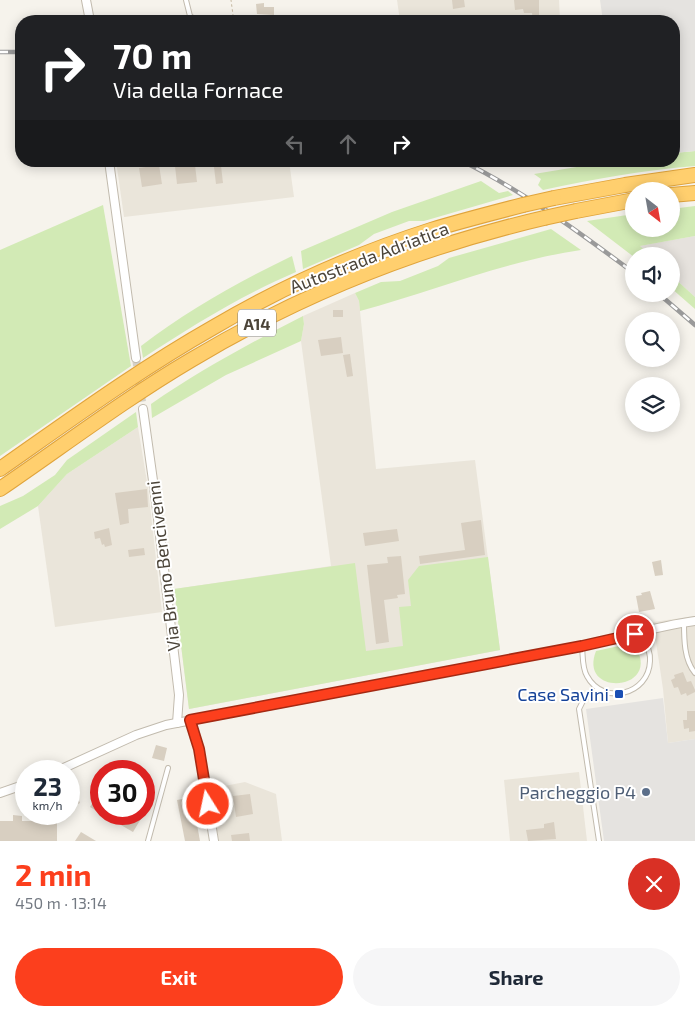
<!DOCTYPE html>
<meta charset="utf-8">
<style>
body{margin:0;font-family:"Exo 2",sans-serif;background:#f6f6f7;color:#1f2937;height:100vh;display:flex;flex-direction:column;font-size:19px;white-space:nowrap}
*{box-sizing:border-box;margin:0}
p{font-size:16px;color:#747a83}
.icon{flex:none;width:28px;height:28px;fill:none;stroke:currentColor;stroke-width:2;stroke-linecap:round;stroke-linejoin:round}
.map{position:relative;height:841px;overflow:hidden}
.panel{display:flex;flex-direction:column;background:#fff;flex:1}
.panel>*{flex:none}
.guide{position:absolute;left:15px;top:15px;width:665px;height:152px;border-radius:20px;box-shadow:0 2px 12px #0003;background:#202124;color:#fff;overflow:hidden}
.needle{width:32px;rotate:149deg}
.tools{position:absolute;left:625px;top:182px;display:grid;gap:10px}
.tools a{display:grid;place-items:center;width:55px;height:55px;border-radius:50%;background:#fff;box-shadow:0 2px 12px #0003;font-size:25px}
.speed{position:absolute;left:15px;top:760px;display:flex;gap:10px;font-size:25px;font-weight:700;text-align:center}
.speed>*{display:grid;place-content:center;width:65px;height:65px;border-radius:50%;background:#fff;box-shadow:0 2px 12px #0003;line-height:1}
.speed small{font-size:12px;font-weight:400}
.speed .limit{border:8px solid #d22;background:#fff;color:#111}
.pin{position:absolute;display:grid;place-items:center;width:42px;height:42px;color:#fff;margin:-21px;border:2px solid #fff;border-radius:50%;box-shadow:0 1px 5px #0007}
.me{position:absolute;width:55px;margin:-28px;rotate:350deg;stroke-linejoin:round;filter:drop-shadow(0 0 4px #0008)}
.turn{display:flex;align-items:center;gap:18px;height:105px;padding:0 15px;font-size:22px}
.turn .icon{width:65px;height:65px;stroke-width:2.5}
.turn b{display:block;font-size:35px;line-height:42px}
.lanes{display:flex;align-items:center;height:48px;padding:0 15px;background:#0003;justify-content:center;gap:25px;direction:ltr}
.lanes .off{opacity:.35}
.round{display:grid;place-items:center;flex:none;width:52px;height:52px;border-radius:26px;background:#f6f6f7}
.overview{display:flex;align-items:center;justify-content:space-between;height:85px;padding:0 15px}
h1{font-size:30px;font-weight:700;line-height:38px;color:#fc3f1d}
.action{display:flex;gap:10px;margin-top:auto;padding:10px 15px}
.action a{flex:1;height:58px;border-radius:30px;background:#fc3f1d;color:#fff;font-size:20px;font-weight:700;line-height:58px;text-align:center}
.action a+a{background:#f6f6f7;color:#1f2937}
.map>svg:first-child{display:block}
</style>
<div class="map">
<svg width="695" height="841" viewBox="0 0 695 841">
<rect width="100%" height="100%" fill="#f6f3ec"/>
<g fill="#eae5da">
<polygon points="397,0 559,0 560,21 400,21"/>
<polygon points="116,161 289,161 294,197 124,217"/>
<polygon points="355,293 359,301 376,469 475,460 500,650 189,709 174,589 331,566 301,341 304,324 303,316"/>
<polygon points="138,427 148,488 162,612 55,627 38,506 67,474"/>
<polygon points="695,616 695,739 668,743 663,689 653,622"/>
<polygon points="579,772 587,841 510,841 504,780"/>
<polygon points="245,782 276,794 282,841 219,841 209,789"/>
</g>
<polygon fill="#e6e2dd" points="695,236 695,297 671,275 671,256 651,256 639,246"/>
<g fill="#d2eab5">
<path d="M695,151V166C644,170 593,179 543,190L538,185L541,179L534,174L613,161H674V153Z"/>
<polygon points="481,181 499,193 508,191 513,195 424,221 409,221 374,234 359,245 303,269 301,251 392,212"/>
<polygon points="103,205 131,366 0,456 0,250"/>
<polygon points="695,206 695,236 640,246 651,256 634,257 587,221 634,214 634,229 671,229 671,209"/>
<path d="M551,229L581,250C505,261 434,291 360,311L359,301L355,293L381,282L400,281L438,266L449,258Z"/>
<path d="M292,256L296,272C242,295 192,326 143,358L141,346C188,310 238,282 292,256Z"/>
<polygon points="671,275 695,297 695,309 671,288"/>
<path d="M303,316L304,324L301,341L226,375L152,418L151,404C199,371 250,343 303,316Z"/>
<polygon points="136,412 138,427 67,474 38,506 0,529 0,506 23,496 55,475 67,460"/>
<polygon points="488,557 500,650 189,709 174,589 355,563 366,651 403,646 399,607 411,606 408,580 419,566"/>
<path d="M633,643C667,691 577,699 596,651Z"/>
</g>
<g fill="#e5e3e0">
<polygon points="600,0 695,0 695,151 674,153 674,21 603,21"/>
<polygon points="663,698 668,743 695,739 695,841 604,841 586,709"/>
</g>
<g fill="#d8cfc1">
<polygon points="452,0 464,0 465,7 453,9"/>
<polygon points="514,0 539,0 539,21 533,21 532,13 524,13 523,9 515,10"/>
<polygon points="264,3 264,7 274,7 274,15 257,14 256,4"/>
<polygon points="159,165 162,184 142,187 139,168"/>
<polygon points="195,165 197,182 177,184 175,166"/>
<polygon points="221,166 223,183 216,184 214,167"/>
<rect x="333" y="310" width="10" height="7"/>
<polygon points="341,337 343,353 321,356 318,340"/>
<polygon points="350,354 353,376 347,377 343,355"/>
<polygon points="147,489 148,507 128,509 129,523 120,525 115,493"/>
<polygon points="481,520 485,555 420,564 419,556 465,550 461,523"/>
<polygon points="109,528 112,545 105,547 104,544 102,545 100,538 95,539 94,532"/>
<polygon points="397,529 399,541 365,546 363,533"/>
<polygon points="144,548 145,555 129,557 128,550"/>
<polygon points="401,556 405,594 397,595 398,598 384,600 389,642 376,644 367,565 388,563 387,557"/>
<polygon points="661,560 663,575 655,576 652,562"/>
<polygon points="650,591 655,609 639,612 636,596 642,595 641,593"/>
<polygon points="683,672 687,682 691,681 695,690 695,692 687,696 686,693 681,695 678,687 674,688 671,680 675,678 674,675"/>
<polygon points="687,711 695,711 695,731 689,732 689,728 684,729 683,720 687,720"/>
<polygon points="156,745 167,748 164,761 152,758"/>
<polygon points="74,788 80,803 69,808 69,790"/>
<polygon points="101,789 101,814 137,814 142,817 133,832 90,807"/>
<polygon points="250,794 253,814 236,817 233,796"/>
<polygon points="192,797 200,841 185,841 177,800"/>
<polygon points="13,815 22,816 22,821 57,821 57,841 0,841 0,821 13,821"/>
<polygon points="554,822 556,839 528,841 526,830 544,828 544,824"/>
<polygon points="81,832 96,841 75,841"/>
<polygon points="249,833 250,841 232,841 231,835"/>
</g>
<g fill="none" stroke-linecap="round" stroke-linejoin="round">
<polyline stroke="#d4d0c8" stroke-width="8" stroke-dasharray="8 4" stroke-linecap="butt" points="136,358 143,409"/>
<defs>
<g id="service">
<polyline points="186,0 190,16 197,21"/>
<polyline points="255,21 258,20"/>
<path d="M684,622C684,639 684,660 695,673"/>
<path d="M582,646C583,656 582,668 587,676C603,706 649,695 650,661C651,651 645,642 641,633"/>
<polyline points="598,689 584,699 579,709 599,841"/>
<polyline points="148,841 168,768"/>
</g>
<g id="minor">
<polyline points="86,0 90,21"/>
<polyline points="109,161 136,358"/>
<polyline points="143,409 156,502 179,695 177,723"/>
<polyline points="190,720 199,749 214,841"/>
<path d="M57,771L136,735L166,725L582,646C620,638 657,626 695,621"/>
<polyline points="0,793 26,784"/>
</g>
<g id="motorway">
<polyline points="671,195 695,193"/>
<polyline points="554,198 625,185 695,175"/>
<polyline points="576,211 634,200"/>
<path d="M0,469C70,420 140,369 214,327C282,287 356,254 431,230C461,221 492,213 523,205"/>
<path d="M0,489C63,446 125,399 191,360C301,294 419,247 544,218"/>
</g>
</defs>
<use href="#service" stroke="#c2bbae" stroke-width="6"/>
<use href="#minor" stroke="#c2bbae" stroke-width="10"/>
<use href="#motorway" stroke="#e0a43c" stroke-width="16"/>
<polyline stroke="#c4b79f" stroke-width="1" stroke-dasharray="2.5 2.5" stroke-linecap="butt" points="230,21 233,15 231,0"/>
<use href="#service" stroke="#fff" stroke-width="4"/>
<use href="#minor" stroke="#fff" stroke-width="8"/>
<use href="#motorway" stroke="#ffcf6e" stroke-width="14"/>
<defs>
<g id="rail">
<polyline points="0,52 21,52"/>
<path d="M462,161C523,191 579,232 634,273"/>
<polyline points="659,294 695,325"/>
</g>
</defs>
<use href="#rail" stroke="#9a9a9a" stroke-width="4.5"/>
<use href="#rail" stroke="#fff" stroke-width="2.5" stroke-dasharray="8" stroke-linecap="butt"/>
<defs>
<g id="motorway-bridge">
<polyline points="523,205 554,198"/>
<polyline points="544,218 576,211"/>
</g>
</defs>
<use href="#motorway-bridge" stroke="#e0a43c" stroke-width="16" stroke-linecap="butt"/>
<use href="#motorway-bridge" stroke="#ffcf6e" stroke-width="14"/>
</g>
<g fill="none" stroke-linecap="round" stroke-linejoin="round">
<defs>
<polyline id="route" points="208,804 199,749 190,720 582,646 635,634"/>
</defs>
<use href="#route" stroke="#a42913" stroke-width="12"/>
<use href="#route" stroke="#fc3f1d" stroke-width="9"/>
</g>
<rect fill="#1a4fb4" stroke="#fff" stroke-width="2" x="614" y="689" width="10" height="10" rx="2.5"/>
<circle fill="#5c6f8a" stroke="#fff" stroke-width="2" cx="646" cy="792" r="5"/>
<g text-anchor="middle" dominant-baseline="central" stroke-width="4" stroke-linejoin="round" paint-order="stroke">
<rect fill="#fff" stroke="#817c74" stroke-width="1" x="238" y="309.5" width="38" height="27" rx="4"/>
<g font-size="16" font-weight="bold" fill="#4b4439">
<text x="257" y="323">A14</text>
</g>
<g font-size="18" fill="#4b4439" stroke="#fff">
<text transform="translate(369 257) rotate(-21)">Autostrada Adriatica</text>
<text transform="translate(163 566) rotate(-97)">Via Bruno Bencivenni</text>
</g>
<g font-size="18" fill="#164399" stroke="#fff" text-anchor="end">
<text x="609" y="694">Case Savini</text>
</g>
<g font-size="18" fill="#4e5e75" stroke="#fff" text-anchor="end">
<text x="636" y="792">Parcheggio P4</text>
</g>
</g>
</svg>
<div class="tools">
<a><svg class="needle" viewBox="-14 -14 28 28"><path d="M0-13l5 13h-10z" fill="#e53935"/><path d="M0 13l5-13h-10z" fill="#747a83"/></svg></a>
<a><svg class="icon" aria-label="sound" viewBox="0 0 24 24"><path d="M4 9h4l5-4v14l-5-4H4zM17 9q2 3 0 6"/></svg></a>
<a><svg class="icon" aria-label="search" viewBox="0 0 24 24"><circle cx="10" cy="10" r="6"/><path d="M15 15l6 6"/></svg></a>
<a><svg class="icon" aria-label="layers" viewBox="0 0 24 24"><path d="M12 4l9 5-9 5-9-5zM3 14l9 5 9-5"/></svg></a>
</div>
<div class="speed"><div>23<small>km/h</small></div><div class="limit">30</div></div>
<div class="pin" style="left:635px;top:634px;background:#d93025"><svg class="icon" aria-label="arrive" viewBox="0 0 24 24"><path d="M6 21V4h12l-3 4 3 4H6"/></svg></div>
<svg class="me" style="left:208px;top:804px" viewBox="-20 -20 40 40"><circle r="17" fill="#fc3f1d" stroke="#fff" stroke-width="3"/><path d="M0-11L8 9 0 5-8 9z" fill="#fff"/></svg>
<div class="guide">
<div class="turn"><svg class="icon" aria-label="right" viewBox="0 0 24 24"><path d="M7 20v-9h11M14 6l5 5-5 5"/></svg><div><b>70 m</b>Via della Fornace</div></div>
<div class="lanes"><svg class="icon off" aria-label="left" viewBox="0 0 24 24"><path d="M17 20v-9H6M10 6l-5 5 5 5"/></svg><svg class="icon off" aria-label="ahead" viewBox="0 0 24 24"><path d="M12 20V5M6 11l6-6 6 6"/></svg><svg class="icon" aria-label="right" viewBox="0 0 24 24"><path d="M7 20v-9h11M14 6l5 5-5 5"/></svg></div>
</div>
</div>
<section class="panel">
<div class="overview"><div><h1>2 min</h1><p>450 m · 13:14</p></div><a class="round" style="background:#d93025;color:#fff"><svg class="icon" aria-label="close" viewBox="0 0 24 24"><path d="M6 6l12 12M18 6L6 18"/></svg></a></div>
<div class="action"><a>Exit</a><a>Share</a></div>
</section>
